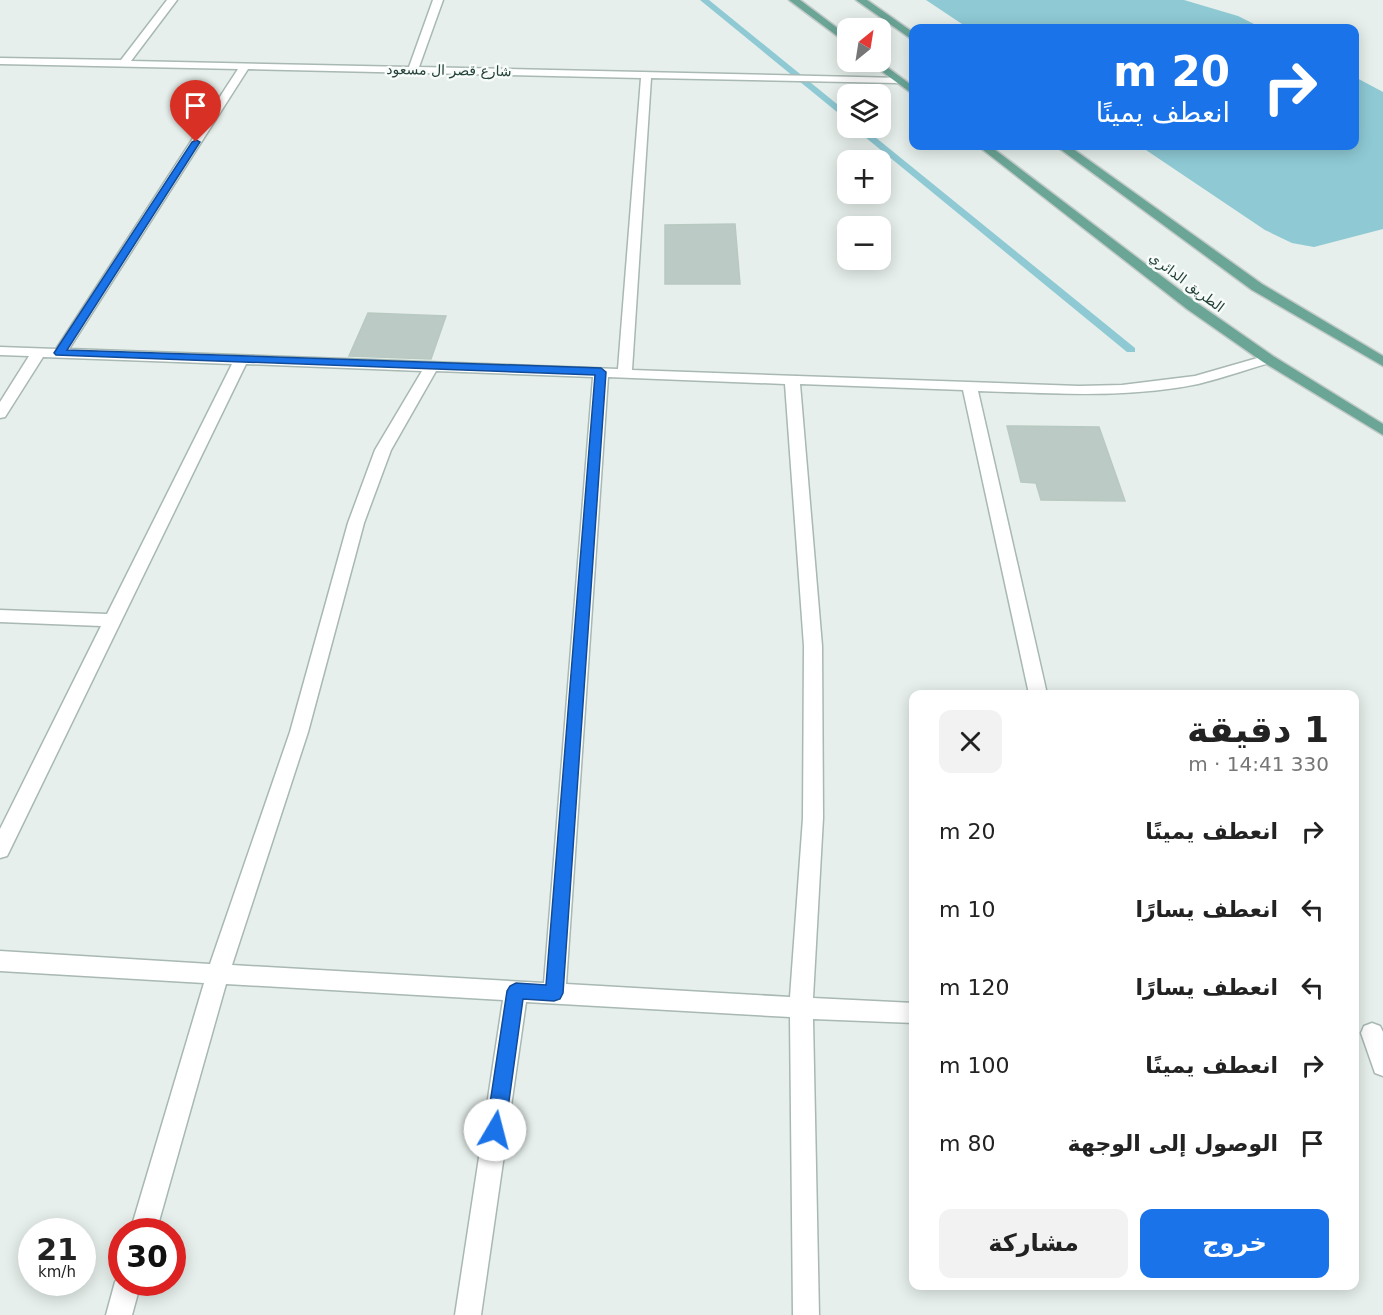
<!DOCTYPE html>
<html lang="ar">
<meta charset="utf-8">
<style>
body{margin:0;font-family:"DejaVu Sans",Cairo,sans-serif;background:#f2f2f2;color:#222;direction:rtl;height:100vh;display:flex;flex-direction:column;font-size:22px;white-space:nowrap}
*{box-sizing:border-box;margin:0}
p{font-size:20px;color:#767676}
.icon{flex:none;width:33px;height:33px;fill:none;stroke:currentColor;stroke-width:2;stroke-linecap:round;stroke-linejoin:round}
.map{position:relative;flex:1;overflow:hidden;direction:ltr}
.panel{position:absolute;left:909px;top:690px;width:450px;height:600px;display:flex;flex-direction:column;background:#fff;border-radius:12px;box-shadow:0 3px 15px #0003;direction:rtl}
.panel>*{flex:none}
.hud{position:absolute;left:909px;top:24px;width:450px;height:126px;border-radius:12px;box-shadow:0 3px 15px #0003;direction:rtl;background:#1a73e8;color:#fff;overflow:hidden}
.needle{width:39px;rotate:30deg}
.controls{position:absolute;left:837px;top:18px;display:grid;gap:12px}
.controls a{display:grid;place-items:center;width:54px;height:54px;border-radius:12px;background:#fff;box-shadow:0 3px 15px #0003;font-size:30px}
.speed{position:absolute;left:18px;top:1218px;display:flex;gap:12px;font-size:30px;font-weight:700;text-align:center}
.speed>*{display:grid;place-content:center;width:78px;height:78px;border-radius:50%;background:#fff;box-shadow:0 3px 15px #0003;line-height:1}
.speed small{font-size:15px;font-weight:400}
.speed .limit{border:9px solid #d22;background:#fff;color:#111}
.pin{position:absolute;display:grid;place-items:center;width:51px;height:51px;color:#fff;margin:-62px -26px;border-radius:50% 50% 50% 0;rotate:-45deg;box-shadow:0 0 6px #0007}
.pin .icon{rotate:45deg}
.me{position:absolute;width:66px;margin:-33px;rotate:8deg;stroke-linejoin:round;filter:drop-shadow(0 0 4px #0008)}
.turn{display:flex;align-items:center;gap:21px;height:126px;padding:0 30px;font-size:27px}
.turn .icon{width:78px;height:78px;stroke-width:2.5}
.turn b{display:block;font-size:42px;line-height:51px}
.round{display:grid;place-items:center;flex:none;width:63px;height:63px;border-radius:12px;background:#f2f2f2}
.overview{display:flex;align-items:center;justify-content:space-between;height:102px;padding:0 30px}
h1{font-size:36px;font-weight:700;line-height:45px}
.cta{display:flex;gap:12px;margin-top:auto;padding:12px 30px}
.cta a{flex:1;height:69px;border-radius:12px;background:#1a73e8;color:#fff;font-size:24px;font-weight:700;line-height:69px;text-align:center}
.cta a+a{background:#f2f2f2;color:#222}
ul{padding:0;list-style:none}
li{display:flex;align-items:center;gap:18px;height:78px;padding:0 30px}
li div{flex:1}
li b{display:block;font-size:22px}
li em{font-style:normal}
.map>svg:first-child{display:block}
</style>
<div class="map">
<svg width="1383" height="1315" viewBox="0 0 1383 1315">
<rect width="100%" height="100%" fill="#e6efeb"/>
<g fill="#8ec9d4">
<polygon points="926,0 1184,0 1238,16 1262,28 968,28"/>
<polygon points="1355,77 1383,92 1383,229 1314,247 1292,243 1265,230 1140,146 1354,146"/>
</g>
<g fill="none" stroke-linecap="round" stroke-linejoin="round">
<g fill="#8ec9d4" fill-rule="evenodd">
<polygon points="700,0 709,0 848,113 848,121"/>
<polygon points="854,128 864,128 1135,348 1135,352 1127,352"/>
</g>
</g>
<g fill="#bbcac4" stroke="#b8c9c2" stroke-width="1.5">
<polygon points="735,224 740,284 665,284 665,225"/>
<polygon points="368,313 446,316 431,359 349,356"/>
<polygon points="1007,426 1099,427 1125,501 1041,500 1036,483 1021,482"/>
</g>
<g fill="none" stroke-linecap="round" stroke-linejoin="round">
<defs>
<g id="minor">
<path d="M167,0H177L131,61L409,67L433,0H443L419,67L901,78L902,80L897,83L651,78L632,370L1079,386L1122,385L1195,376L1268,355L1275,359L1273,362C1248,369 1223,378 1198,384C1126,399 1051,393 978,391L1047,694H1029L963,390L800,384L822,646L823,818L813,998L914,1003V1023L813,1019L819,1315H793L790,1017L526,1002L481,1315H455L503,1000L226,984L156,1232H130L204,983L0,971V951L210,964L290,732L348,523L375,450L422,371L246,364L10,850L7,856L0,858V829L101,626L0,622V610L107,614L232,364L43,357L5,417L0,418V402L29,356L0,355V347L56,349L238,69L0,64V58L121,60ZM248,69L641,78L618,369L69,349ZM436,371L593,377L544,983L232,965L308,732L364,523L391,450ZM608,377L785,384L804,646L803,818L790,997L566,984Z"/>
<polygon points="1372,1023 1380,1026 1383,1032 1383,1076 1375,1073 1361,1033 1364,1026"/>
<polygon points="122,1272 122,1282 141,1282 132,1315 106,1315 115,1282"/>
</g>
<g id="primary">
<polygon points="789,0 800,0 848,36 848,44"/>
<polygon points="856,0 867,0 914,33 914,41"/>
<polygon points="869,62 880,62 914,87 914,95"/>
<polygon points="978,146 990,146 1197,303 1273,356 1383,424 1383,435 1263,362 1187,309"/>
<polygon points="1056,146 1069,146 1262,284 1383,356 1383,366 1252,290"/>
</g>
</defs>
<use href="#minor" stroke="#a8b8b2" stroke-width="3"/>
<use href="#primary" stroke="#c2cac8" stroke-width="3"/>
<use href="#minor" fill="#fff" fill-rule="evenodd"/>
<use href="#primary" fill="#6aa596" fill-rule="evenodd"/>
</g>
<polygon fill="#1a73e8" stroke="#114b97" stroke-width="1.5" points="196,140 200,142 67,350 601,368 606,372 563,993 560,999 554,1001 523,999 505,1130 502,1136 495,1139 489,1136 486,1130 507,991 510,986 516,983 546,985 595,375 56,355 54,353 192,142"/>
<g text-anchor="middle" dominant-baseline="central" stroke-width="5" stroke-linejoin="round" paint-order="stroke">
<g font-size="14" fill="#24423a" stroke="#f7fbf9">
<text transform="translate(449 70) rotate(1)">شارع قصر ال مسعود</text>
<text transform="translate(1187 282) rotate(37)">الطريق الدائري</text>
</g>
</g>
</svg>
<div class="controls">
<a><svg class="needle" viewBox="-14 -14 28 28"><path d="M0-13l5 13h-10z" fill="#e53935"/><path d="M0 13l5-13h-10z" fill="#767676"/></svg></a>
<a><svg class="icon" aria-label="layers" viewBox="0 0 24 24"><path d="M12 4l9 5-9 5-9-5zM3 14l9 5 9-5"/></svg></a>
<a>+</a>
<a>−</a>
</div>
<div class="speed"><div>21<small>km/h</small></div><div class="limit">30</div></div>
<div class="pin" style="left:196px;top:142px;background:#d93025"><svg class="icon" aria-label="arrive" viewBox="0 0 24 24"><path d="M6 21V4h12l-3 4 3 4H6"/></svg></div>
<svg class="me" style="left:495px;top:1130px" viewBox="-20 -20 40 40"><circle r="19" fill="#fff"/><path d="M0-13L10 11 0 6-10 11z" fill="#1a73e8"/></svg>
<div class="hud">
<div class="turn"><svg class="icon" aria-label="right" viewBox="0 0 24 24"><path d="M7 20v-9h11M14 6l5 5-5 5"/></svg><div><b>20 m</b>انعطف يمينًا</div></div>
</div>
<section class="panel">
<div class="overview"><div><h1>1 دقيقة</h1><p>330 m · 14:41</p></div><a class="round"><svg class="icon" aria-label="close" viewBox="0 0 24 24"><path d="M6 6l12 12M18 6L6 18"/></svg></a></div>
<ul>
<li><svg class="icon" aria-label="right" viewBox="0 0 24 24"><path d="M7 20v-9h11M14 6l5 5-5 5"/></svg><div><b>انعطف يمينًا</b></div><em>20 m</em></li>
<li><svg class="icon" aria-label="left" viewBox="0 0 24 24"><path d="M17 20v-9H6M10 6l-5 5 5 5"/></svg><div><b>انعطف يسارًا</b></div><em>10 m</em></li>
<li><svg class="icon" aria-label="left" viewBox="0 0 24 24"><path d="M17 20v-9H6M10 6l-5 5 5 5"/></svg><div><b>انعطف يسارًا</b></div><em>120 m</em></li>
<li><svg class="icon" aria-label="right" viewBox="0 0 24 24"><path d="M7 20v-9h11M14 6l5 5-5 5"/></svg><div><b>انعطف يمينًا</b></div><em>100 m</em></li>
<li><svg class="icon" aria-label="arrive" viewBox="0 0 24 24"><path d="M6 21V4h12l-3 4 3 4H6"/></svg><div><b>الوصول إلى الوجهة</b></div><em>80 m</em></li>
</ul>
<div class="cta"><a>خروج</a><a>مشاركة</a></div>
</section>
</div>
